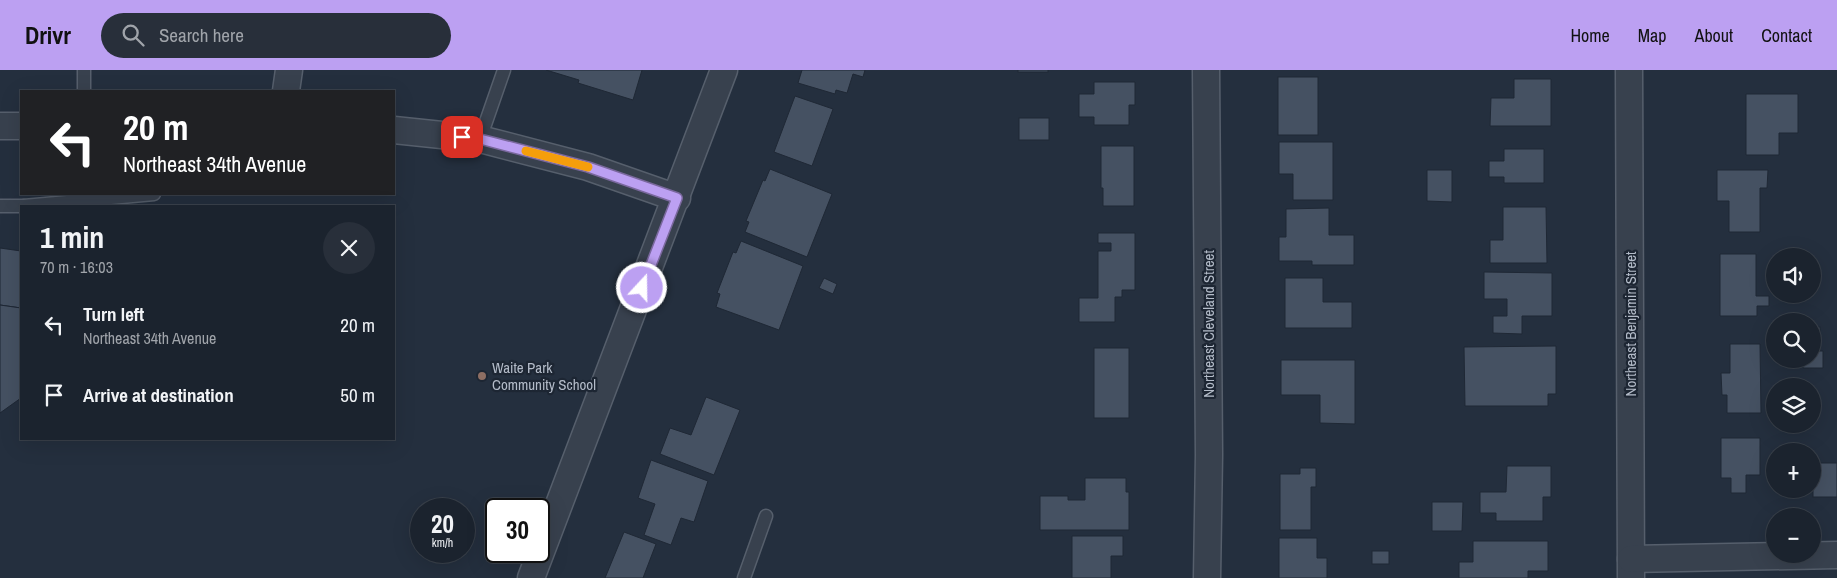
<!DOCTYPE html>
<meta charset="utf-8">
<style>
body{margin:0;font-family:"Archivo Narrow",sans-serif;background:#282f3a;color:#f1f3f6;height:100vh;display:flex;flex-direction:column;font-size:19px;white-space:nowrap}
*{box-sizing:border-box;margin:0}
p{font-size:16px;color:#a0a4aa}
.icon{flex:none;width:28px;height:28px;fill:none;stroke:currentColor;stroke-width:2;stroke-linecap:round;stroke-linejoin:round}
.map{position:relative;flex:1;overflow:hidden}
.sheet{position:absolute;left:20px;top:135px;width:375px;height:235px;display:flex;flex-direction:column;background:#1b232e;border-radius:0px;box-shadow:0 5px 20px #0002,0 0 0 1px #39404a}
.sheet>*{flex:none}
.top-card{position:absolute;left:20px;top:20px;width:375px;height:105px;border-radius:0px;box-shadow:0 5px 20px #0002,0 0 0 1px #39404a;background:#202124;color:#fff;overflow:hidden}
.buttons{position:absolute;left:1766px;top:178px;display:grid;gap:10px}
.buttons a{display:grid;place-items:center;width:55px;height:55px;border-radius:50%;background:#1b232e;box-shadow:0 5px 20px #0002,0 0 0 1px #39404a;font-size:25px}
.speed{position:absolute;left:410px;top:428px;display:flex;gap:10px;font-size:25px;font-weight:700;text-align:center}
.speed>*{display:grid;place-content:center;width:65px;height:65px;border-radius:50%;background:#1b232e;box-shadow:0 5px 20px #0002,0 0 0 1px #39404a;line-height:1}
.speed small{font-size:12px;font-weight:400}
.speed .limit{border:2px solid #111;border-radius:8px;background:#fff;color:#111}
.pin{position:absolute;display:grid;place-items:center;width:42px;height:42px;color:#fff;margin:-21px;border-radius:10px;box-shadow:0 2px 8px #0006}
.me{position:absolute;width:55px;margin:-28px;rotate:21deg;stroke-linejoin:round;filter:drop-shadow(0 0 4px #0008)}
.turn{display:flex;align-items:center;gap:18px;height:105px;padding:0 20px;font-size:22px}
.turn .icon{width:65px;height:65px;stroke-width:2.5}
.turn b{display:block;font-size:35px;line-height:42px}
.round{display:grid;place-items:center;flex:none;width:52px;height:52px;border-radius:26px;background:#282f3a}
.summary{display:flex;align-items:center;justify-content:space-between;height:85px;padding:0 20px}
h1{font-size:30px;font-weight:700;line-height:38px}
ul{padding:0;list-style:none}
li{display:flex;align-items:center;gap:15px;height:70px;padding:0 20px}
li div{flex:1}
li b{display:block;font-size:19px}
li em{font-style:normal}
header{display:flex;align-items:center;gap:30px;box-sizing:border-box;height:70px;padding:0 25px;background:#bca0f2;color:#111}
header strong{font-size:24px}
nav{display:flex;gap:28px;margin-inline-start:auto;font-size:18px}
.search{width:350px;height:45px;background:#282f3a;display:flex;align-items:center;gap:12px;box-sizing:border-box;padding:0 18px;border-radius:28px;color:#a0a4aa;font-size:19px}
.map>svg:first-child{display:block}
</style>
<header>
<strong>Drivr</strong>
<div class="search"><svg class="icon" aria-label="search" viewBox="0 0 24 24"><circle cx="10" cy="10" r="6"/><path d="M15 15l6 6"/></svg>Search here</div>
<nav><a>Home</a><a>Map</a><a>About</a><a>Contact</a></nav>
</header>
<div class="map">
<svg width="1837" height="508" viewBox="0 0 1837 508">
<rect width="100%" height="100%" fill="#242f3e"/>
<g fill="#455162" stroke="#1f2835">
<polygon points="546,0 642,0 633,30 578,13 579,10"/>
<polygon points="802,0 865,0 863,7 853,4 847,23 836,20 835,24 798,13"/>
<rect x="1018" y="0" width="30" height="2"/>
<rect x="1278" y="7" width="40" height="58"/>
<polygon points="1514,9 1551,9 1551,56 1490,56 1491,28 1514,28"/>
<polygon points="1094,12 1135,12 1135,35 1129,35 1129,55 1094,55 1094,47 1079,47 1079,24 1094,24"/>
<polygon points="1746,24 1798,24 1798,63 1779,63 1779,85 1746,85"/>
<polygon points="795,26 833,39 812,96 774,82"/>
<rect x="1019" y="48" width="30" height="22"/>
<polygon points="1279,72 1333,72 1333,130 1293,130 1293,104 1279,104"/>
<polygon points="1101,76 1134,76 1134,136 1103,136 1103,118 1101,118"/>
<polygon points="1504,79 1544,79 1544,113 1504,113 1504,107 1489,107 1489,91 1504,91"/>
<polygon points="770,99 832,124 807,187 745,162 749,152 746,151 763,110 765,111"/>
<polygon points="1427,100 1452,100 1452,132 1427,131"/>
<polygon points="1717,100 1768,100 1767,118 1760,118 1760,162 1729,162 1729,131 1717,131"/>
<polygon points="1503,137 1546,137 1547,193 1490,193 1490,170 1503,170"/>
<polygon points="1329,138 1329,165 1354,165 1354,195 1312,195 1312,191 1279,191 1279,167 1286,167 1286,139"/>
<polygon points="1098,163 1135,163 1135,220 1122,220 1122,227 1115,227 1115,252 1079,252 1079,228 1098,228 1098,181 1111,181 1111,173 1098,173"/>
<polygon points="741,171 803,196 779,260 716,237 720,224 717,223 733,182 736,183"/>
<polygon points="0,178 21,181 21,238 0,235"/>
<polygon points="1720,184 1756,184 1756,226 1769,226 1769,236 1757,236 1757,246 1720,246"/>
<polygon points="1484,202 1552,203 1552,246 1522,246 1522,264 1493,263 1493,246 1507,246 1507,229 1484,229"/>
<polygon points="824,208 837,214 833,224 819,218"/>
<polygon points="1285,208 1323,208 1323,232 1352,232 1352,258 1285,258"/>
<polygon points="0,235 21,238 21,328 0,343"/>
<rect x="1812" y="257" width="8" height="15"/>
<polygon points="1730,274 1760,274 1761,343 1727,343 1727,325 1722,325 1721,303 1730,303"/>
<polygon points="1556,276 1556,324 1548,324 1548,336 1465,336 1464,277"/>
<rect x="1094" y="278" width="35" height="70"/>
<polygon points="1812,281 1823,281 1823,298 1803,298 1803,289 1812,289"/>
<polygon points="1281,290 1355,290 1355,354 1320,353 1320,325 1281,325"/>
<polygon points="706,327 740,340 714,405 660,384 670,358 691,365"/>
<polygon points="1721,368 1760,368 1760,405 1746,405 1746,423 1731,423 1731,408 1721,408"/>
<polygon points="651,390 708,411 694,452 681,448 671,475 644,465 655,434 638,428"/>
<rect x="1813" y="393" width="24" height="34"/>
<polygon points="1507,396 1551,396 1551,427 1543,427 1543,451 1496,451 1496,443 1480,443 1480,422 1506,422"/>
<polygon points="1300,398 1316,398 1316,417 1311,417 1311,460 1280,460 1280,404 1300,404"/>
<polygon points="1085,408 1126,408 1126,422 1129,422 1129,460 1040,460 1040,426 1068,426 1068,430 1085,430"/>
<polygon points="1432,432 1463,432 1462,461 1432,461"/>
<polygon points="624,462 656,474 643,508 605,508"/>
<polygon points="1072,466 1123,466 1123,486 1111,486 1111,508 1072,508"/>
<polygon points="1279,468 1317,468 1317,488 1327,488 1327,508 1279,508"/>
<polygon points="1473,471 1548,471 1548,501 1528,501 1528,508 1459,508 1459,492 1473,492"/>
<rect x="1372" y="481" width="17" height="13"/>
</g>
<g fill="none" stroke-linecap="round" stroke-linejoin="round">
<defs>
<g id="lane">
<polyline points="84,21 84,0"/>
<polyline points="480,69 504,0"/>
<polyline points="0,136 24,136"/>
<polyline points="24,136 154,124"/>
<polyline points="744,508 766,446"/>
</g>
<g id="street">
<polyline points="1206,0 1209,385 1207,508"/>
<polyline points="1629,0 1631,508"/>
<polyline points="286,21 289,0"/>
<polyline points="0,56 21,56"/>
<polyline points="394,60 480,69 588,97 677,128"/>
<polyline points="1631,489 1837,485"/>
<polyline points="531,508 724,0"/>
</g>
</defs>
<use href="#lane" stroke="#565f6c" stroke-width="15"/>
<use href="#street" stroke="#565f6c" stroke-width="29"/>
<use href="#lane" stroke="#38414e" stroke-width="12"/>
<use href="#street" stroke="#38414e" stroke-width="26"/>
</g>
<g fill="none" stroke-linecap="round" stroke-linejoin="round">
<defs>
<polyline id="route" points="462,67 480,69 588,97 677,128 642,218"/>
</defs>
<use href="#route" stroke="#7a689d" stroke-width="12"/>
<use href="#route" stroke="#bca0f2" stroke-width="9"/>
<polyline stroke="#f59e0b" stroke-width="9" points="526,81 588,97"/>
</g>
<circle fill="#8d6e63" stroke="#1d2633" stroke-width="2" cx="482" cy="306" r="5"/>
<g text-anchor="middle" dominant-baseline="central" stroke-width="4.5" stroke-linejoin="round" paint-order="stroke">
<g font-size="15" fill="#b4bcc9" stroke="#1d2633">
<text transform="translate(1208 254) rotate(-90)">Northeast Cleveland Street</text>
<text transform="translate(1630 254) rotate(-90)">Northeast Benjamin Street</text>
</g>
<g font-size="15" fill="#b4bcc9" stroke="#1d2633" text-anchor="start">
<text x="492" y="297">Waite Park<tspan x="492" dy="17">Community School</tspan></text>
</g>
</g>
</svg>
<div class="buttons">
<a><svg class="icon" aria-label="sound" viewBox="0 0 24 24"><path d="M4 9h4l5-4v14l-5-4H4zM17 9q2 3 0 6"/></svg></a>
<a><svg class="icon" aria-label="search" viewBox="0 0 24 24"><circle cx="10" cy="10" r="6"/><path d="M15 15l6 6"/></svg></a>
<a><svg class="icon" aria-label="layers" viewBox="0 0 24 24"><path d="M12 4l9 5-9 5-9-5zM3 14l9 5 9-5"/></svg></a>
<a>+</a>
<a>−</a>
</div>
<div class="speed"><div>20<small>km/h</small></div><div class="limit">30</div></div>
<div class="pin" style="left:462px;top:67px;background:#d93025"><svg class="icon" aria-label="arrive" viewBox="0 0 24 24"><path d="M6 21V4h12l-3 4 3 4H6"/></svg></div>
<svg class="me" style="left:642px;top:218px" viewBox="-20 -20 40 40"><circle r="17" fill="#bca0f2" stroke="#fff" stroke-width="3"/><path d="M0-11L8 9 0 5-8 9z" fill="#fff"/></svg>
<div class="top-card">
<div class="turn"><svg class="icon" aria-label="left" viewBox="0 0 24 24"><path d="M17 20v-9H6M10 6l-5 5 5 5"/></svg><div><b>20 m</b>Northeast 34th Avenue</div></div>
</div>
<section class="sheet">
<div class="summary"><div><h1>1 min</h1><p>70 m · 16:03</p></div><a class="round"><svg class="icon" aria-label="close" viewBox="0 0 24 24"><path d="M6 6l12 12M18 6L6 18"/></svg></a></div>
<ul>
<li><svg class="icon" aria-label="left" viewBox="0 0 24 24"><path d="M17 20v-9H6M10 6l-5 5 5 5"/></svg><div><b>Turn left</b><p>Northeast 34th Avenue</p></div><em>20 m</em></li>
<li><svg class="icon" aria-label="arrive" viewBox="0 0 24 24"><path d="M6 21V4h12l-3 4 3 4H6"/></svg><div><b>Arrive at destination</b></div><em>50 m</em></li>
</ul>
</section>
</div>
